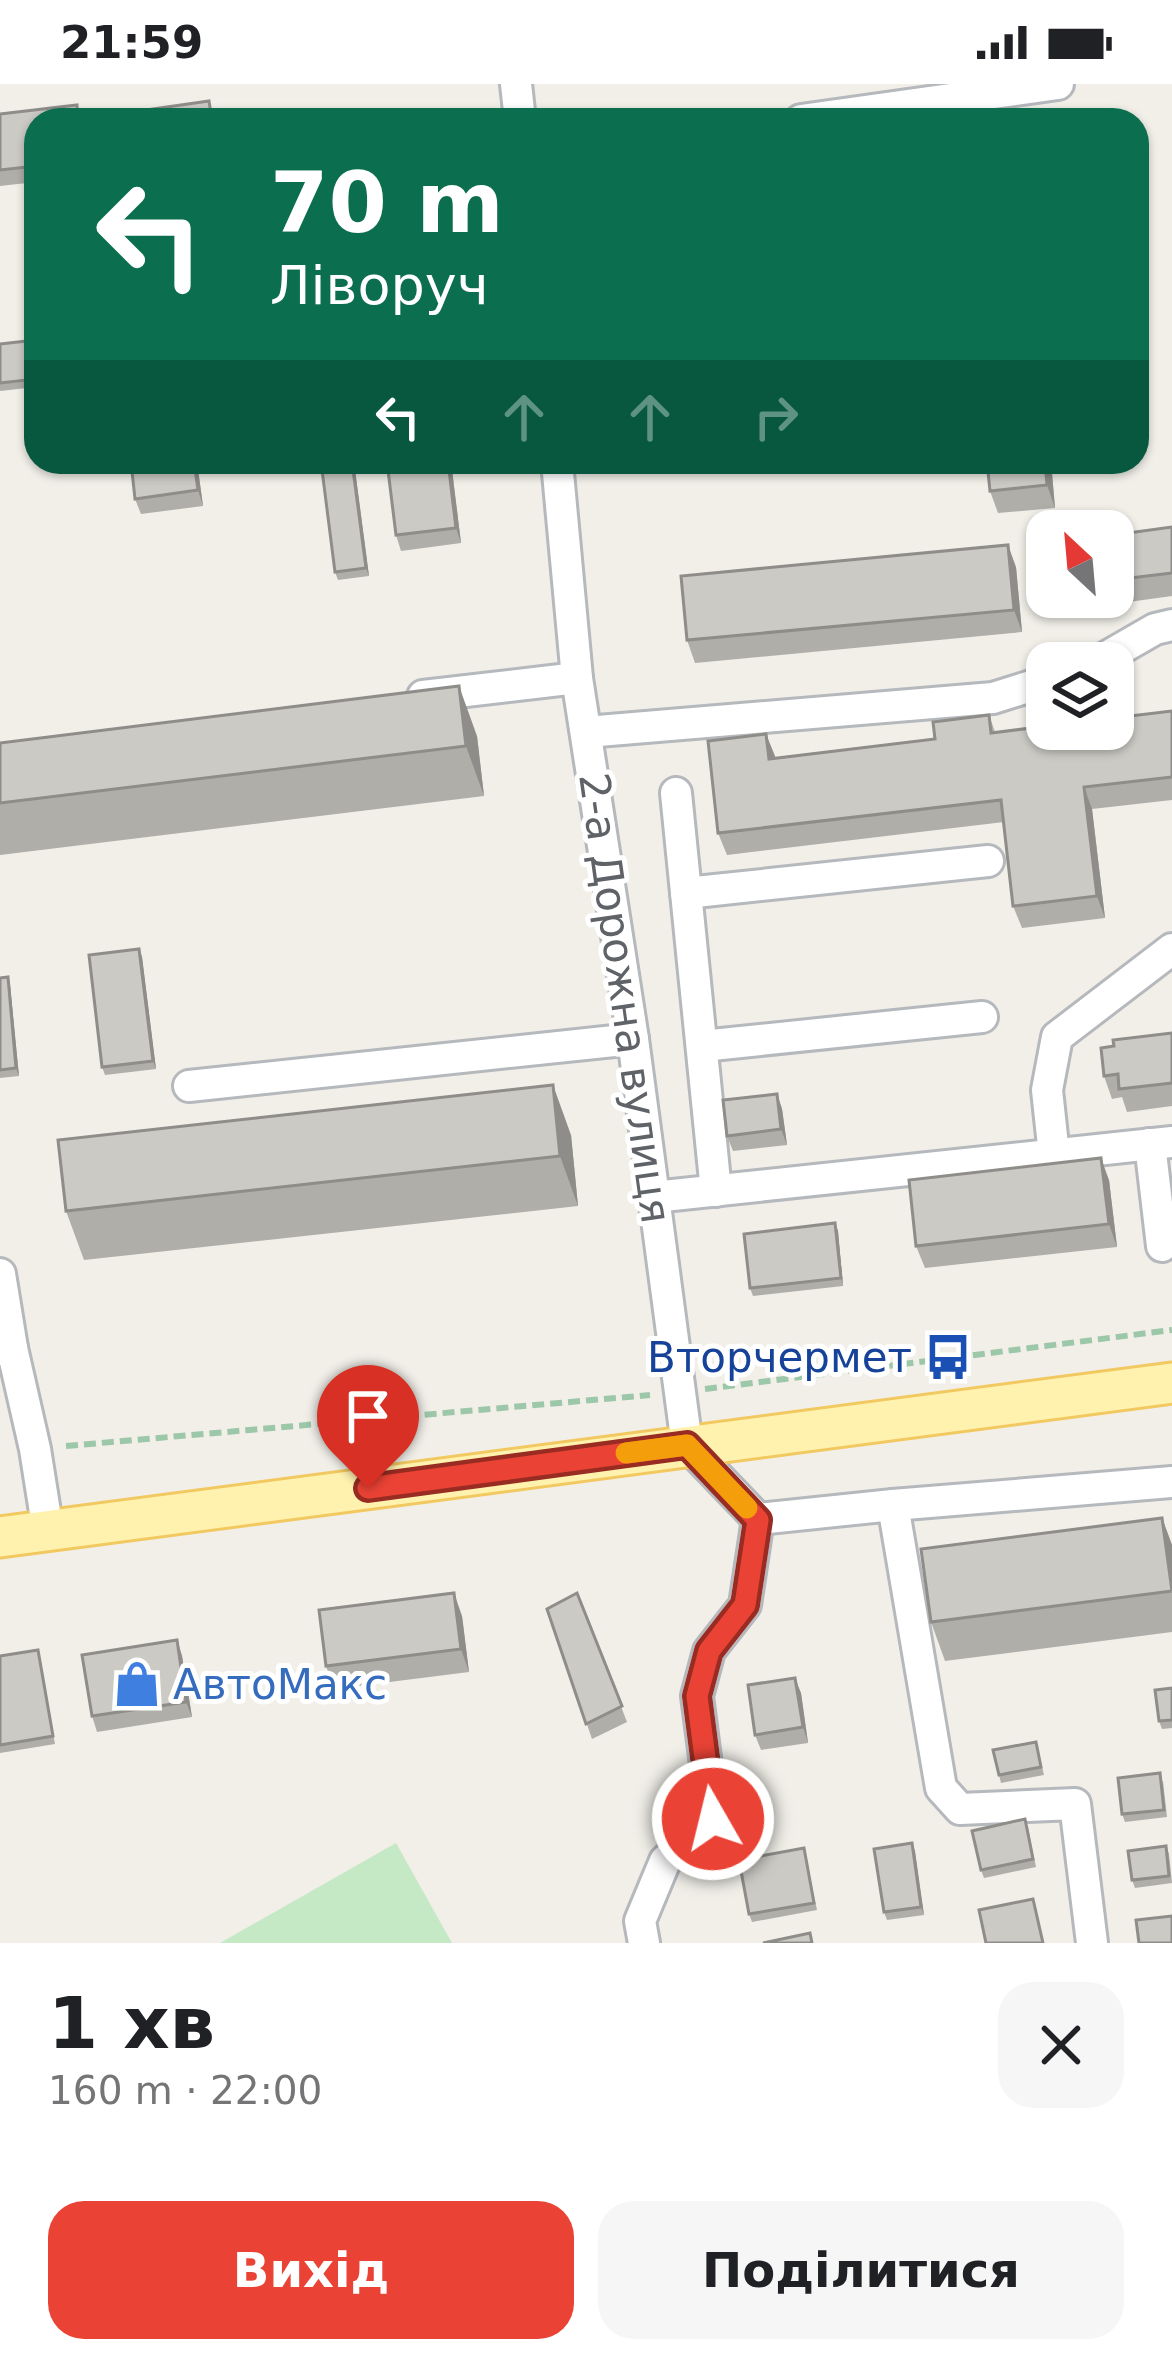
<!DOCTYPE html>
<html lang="uk">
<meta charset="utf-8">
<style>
body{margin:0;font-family:"DejaVu Sans",sans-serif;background:#f6f6f6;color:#202124;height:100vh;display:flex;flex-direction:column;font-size:45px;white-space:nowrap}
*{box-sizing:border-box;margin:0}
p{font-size:39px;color:#757577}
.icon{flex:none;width:66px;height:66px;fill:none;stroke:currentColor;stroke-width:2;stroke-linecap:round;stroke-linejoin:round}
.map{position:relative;height:1859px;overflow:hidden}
.side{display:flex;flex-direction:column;background:#fff;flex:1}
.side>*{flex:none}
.hud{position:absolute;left:24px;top:24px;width:1125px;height:366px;border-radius:36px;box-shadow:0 3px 9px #0004;background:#0b6e4f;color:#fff;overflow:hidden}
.needle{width:78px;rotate:334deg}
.buttons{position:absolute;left:1026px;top:426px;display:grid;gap:24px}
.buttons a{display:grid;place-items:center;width:108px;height:108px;border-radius:24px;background:#fff;box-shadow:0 3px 9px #0004;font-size:60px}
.pin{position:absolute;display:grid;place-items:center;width:102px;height:102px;color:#fff;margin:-123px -51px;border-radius:50% 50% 50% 0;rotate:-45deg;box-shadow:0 0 12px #0007}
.pin .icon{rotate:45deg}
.me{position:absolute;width:132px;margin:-66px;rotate:352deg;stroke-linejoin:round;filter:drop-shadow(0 0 9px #0008)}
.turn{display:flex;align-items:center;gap:42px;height:252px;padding:0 48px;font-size:54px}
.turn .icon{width:156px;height:156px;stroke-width:2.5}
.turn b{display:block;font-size:84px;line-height:102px}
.lanes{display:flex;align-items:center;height:114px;padding:0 48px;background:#0003;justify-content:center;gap:60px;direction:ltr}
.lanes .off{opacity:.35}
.round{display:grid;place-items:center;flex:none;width:126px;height:126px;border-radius:36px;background:#f6f6f6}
.headline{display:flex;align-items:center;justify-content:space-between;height:204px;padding:0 48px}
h1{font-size:72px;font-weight:600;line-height:90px}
.primary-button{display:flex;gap:24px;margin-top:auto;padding:24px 48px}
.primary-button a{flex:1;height:138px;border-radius:36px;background:#ea4335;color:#fff;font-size:48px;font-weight:600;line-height:138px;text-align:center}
.primary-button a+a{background:#f6f6f6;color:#202124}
.status{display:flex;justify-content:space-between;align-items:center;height:84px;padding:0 60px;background:#fff;direction:ltr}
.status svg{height:33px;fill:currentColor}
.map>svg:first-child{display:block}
</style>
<div class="status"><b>21:59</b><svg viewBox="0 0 49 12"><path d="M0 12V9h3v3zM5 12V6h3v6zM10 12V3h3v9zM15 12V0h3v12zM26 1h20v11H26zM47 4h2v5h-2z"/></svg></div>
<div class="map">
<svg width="1172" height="1859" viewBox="0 0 1172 1859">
<rect width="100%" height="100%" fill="#f1efe8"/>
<polygon fill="#c5e8c5" points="396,1759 452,1859 220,1859"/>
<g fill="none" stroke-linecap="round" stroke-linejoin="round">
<defs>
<g id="minor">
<polyline points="516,0 520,36"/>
<polyline points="801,36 1058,0"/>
<polyline points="557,378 577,594 633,955 687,1361 758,1435 893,1421 1172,1398"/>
<polyline points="1096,579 1155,545 1172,541"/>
<polyline points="423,612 577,594"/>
<polyline points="586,648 993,614 1047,597"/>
<polyline points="676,709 716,1107"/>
<polyline points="686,809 988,777"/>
<polyline points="702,962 982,933"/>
<polyline points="189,1002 633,955"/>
<polyline points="1150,1060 1162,1162"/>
<polyline points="1054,1071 1047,1006 1057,953 1172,865"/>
<polyline points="654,1113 1172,1058"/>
<polyline points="0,1190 12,1264"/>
<polyline points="0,1266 12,1264 35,1365 48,1447"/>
<polyline points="893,1421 941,1704 960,1725 1075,1720 1092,1859"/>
<polyline points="644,1859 640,1837 665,1777 713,1735 697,1612 709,1567 745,1521 758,1435"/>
</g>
<polyline id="major" points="0,1453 1172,1299"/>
</defs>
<use href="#minor" stroke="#b5b8bc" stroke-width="36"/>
<use href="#major" stroke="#f2c960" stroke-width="45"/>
<g stroke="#9cc7a9" stroke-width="6" stroke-dasharray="12 6" stroke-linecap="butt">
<polyline points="705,1305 1172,1246"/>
<polyline points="66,1362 650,1311"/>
</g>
<use href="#minor" stroke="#fff" stroke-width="30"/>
<use href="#major" stroke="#fff2af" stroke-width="39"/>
</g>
<g fill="#afaea9">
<polygon points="77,21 82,36 36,36 36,98 0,102 0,30"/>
<polygon points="36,256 36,303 0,307 0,260"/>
<polygon points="197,378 203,422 141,430 135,415"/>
<polygon points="354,378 369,492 338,496 335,488"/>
<polygon points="451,378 461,459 401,467 396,451"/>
<polygon points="1051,378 1055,424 998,429 990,407"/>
<polygon points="1172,443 1172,512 1092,523 1089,513 1113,513 1113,451"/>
<polygon points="1016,483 1022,548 695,579 687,556"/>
<polygon points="1172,627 1172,716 1092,725 1105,834 1022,844 1013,822 1004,738 727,771 718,749 989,631 995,648"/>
<polygon points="477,652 484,712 0,771 0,659"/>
<polygon points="139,865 142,873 156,985 105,991 102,983"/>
<polygon points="0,894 10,901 19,992 0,994"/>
<polygon points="1172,949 1172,1022 1127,1028 1122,1013 1112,1015 1104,992 1114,962"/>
<polygon points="777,1010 782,1025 787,1061 733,1067 727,1052"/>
<polygon points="571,1051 578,1122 84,1176 66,1127"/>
<polygon points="1109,1096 1117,1163 925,1184 916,1162"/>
<polygon points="835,1139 838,1147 843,1202 753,1212 750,1204"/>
<polygon points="1162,1434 1172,1461 1172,1548 945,1577 931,1538"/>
<polygon points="577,1509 627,1638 592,1655 547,1525"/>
<polygon points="462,1532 469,1588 334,1605 326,1582"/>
<polygon points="177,1556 182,1572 192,1633 97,1648 92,1632"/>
<polygon points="38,1566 55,1660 0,1669 0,1572"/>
<polygon points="1172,1604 1172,1644 1162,1645 1159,1637"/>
<polygon points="801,1609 808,1659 761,1666 755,1651"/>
<polygon points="1036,1658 1044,1691 1001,1699 999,1691"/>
<polygon points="1163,1697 1167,1733 1125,1738 1122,1730"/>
<polygon points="1028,1743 1036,1783 984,1794 981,1786"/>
<polygon points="912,1759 924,1831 887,1836 884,1828"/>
<polygon points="1166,1762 1169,1770 1172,1799 1135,1804 1132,1796"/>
<polygon points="804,1764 817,1826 752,1838 749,1830"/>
</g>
<g fill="#8f8d8a">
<polygon points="194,378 197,378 203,422 198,406"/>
<polygon points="352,378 354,378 369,492 366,484"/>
<polygon points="448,378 451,378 461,459 456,444"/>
<polygon points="1045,378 1051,378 1055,424 1047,401"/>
<polygon points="1008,461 1016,483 1022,548 1014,526"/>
<polygon points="459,602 477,652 484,712 466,662"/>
<polygon points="766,650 775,672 777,697 769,675"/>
<polygon points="1084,703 1092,725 1105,834 1097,812"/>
<polygon points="139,865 142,873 156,985 153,977"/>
<polygon points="8,893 10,901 19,992 16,984"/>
<polygon points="553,1001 571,1051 578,1122 560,1072"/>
<polygon points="777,1010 782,1025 787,1061 781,1045"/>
<polygon points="1101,1074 1109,1096 1117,1163 1109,1140"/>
<polygon points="835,1139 838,1147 843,1202 841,1194"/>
<polygon points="1162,1434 1172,1461 1172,1509 1172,1507"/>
<polygon points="454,1509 462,1532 469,1588 461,1565"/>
<polygon points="177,1556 182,1572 192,1633 186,1618"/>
<polygon points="795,1594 801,1609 808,1659 803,1643"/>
<polygon points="912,1759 915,1767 924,1831 921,1823"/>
</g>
<g fill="#cccac5" stroke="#8f8d8a" stroke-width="3">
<polygon points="209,17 212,36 105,36 104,32"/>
<polygon points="77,21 78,36 36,36 36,82 0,86 0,30"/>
<polygon points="36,256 36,295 0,299 0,260"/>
<polygon points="131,378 194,378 198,406 135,415"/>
<polygon points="321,378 352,378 366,484 335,488"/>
<polygon points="387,378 448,378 456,444 396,451"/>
<polygon points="987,378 1045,378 1047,401 990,407"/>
<polygon points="1172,443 1172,489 1113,496 1113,451"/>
<polygon points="1008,461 1014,526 687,556 681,492"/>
<polygon points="459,602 466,662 0,719 0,659"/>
<polygon points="1172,627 1172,693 1084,703 1097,812 1013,822 1001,716 718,749 708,657 766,650 769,675 935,655 933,638 989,631 991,649 1047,642 1047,645 1113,645 1113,634"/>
<polygon points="139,865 153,977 102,983 89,871"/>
<polygon points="8,893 16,984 0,986 0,894"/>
<polygon points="1172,949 1172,999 1119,1005 1118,990 1104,992 1101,964 1114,962 1113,956"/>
<polygon points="553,1001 560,1072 66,1127 58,1056"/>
<polygon points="777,1010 781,1045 727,1052 723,1016"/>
<polygon points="1101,1074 1109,1140 916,1162 909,1096"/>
<polygon points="835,1139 841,1194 750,1204 744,1150"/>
<polygon points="1162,1434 1172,1507 931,1538 921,1465"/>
<polygon points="454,1509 461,1565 326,1582 319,1526"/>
<polygon points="577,1509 622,1622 586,1640 547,1525"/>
<polygon points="177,1556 186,1618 92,1632 82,1571"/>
<polygon points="38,1566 53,1652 0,1661 0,1572"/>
<polygon points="795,1594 803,1643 755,1651 748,1601"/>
<polygon points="1172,1604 1172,1636 1159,1637 1155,1606"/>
<polygon points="1036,1658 1041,1683 999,1691 993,1666"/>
<polygon points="1160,1689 1164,1726 1122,1730 1118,1694"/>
<polygon points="1025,1735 1033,1775 981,1786 972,1747"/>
<polygon points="912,1759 921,1823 884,1828 874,1765"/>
<polygon points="1166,1762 1169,1792 1132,1796 1128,1767"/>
<polygon points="804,1764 814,1819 749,1830 739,1776"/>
<polygon points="1033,1815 1043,1859 986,1859 979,1826"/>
<polygon points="1172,1832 1172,1859 1139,1859 1136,1836"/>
<polygon points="810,1849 812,1859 763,1859"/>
</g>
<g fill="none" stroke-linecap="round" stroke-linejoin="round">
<defs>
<polyline id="route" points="368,1404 687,1361 758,1436 745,1521 709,1567 697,1612 713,1735"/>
</defs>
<use href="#route" stroke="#982c22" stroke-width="30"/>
<use href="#route" stroke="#ea4335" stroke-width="21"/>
<polyline stroke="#f59e0b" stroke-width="21" points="626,1369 687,1361 747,1424"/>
</g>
<defs>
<symbol id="bus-bare" viewBox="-9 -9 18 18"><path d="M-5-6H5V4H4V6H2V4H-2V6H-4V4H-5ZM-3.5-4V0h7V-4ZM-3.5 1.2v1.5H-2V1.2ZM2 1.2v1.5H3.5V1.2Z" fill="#1a4fb4" stroke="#fff" stroke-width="2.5" paint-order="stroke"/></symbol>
<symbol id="shop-bare" viewBox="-9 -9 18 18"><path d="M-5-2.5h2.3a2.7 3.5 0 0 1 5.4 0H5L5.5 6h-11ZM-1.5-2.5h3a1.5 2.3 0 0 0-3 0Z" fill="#3f7fe0" stroke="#fff" stroke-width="2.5" paint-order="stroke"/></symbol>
</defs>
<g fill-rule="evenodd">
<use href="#bus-bare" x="915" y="1240" width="66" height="66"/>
<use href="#shop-bare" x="104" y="1567" width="66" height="66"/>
</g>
<g text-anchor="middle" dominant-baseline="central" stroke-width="10" stroke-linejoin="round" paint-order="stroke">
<g font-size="42" fill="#5f6368" stroke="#fff">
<text transform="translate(625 914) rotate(82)">2-а Дорожна вулиця</text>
</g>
<g font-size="42" fill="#164399" stroke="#fff" text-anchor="end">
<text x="912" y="1273">Вторчермет</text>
</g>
<g font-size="42" fill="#366cbe" stroke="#fff" text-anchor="start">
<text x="173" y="1600">АвтоМакс</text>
</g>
</g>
</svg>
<div class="buttons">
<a><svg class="needle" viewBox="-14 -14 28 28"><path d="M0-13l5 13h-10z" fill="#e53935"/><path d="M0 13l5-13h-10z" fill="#757577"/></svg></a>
<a><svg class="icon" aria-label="layers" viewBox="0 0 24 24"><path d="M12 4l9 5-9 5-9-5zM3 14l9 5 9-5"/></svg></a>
</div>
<div class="pin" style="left:368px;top:1404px;background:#d93025"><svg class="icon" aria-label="arrive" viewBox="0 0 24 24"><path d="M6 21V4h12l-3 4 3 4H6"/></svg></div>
<svg class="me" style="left:713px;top:1735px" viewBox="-20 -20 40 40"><circle r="17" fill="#ea4335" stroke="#fff" stroke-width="3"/><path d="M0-11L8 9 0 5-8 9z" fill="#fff"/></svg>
<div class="hud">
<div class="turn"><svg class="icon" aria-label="left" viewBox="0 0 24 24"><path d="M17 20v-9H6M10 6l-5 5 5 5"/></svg><div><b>70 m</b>Ліворуч</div></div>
<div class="lanes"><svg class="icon" aria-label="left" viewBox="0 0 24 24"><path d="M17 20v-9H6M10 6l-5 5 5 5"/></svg><svg class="icon off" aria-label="ahead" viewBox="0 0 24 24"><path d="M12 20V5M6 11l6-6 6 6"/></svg><svg class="icon off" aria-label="ahead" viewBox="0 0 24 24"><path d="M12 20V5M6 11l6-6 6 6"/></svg><svg class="icon off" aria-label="right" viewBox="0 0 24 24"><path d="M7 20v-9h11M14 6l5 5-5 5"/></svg></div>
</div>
</div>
<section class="side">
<div class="headline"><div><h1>1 хв</h1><p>160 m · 22:00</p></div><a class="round"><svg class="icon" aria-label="close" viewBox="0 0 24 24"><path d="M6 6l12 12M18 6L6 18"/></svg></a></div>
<div class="primary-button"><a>Вихід</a><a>Поділитися</a></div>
</section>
